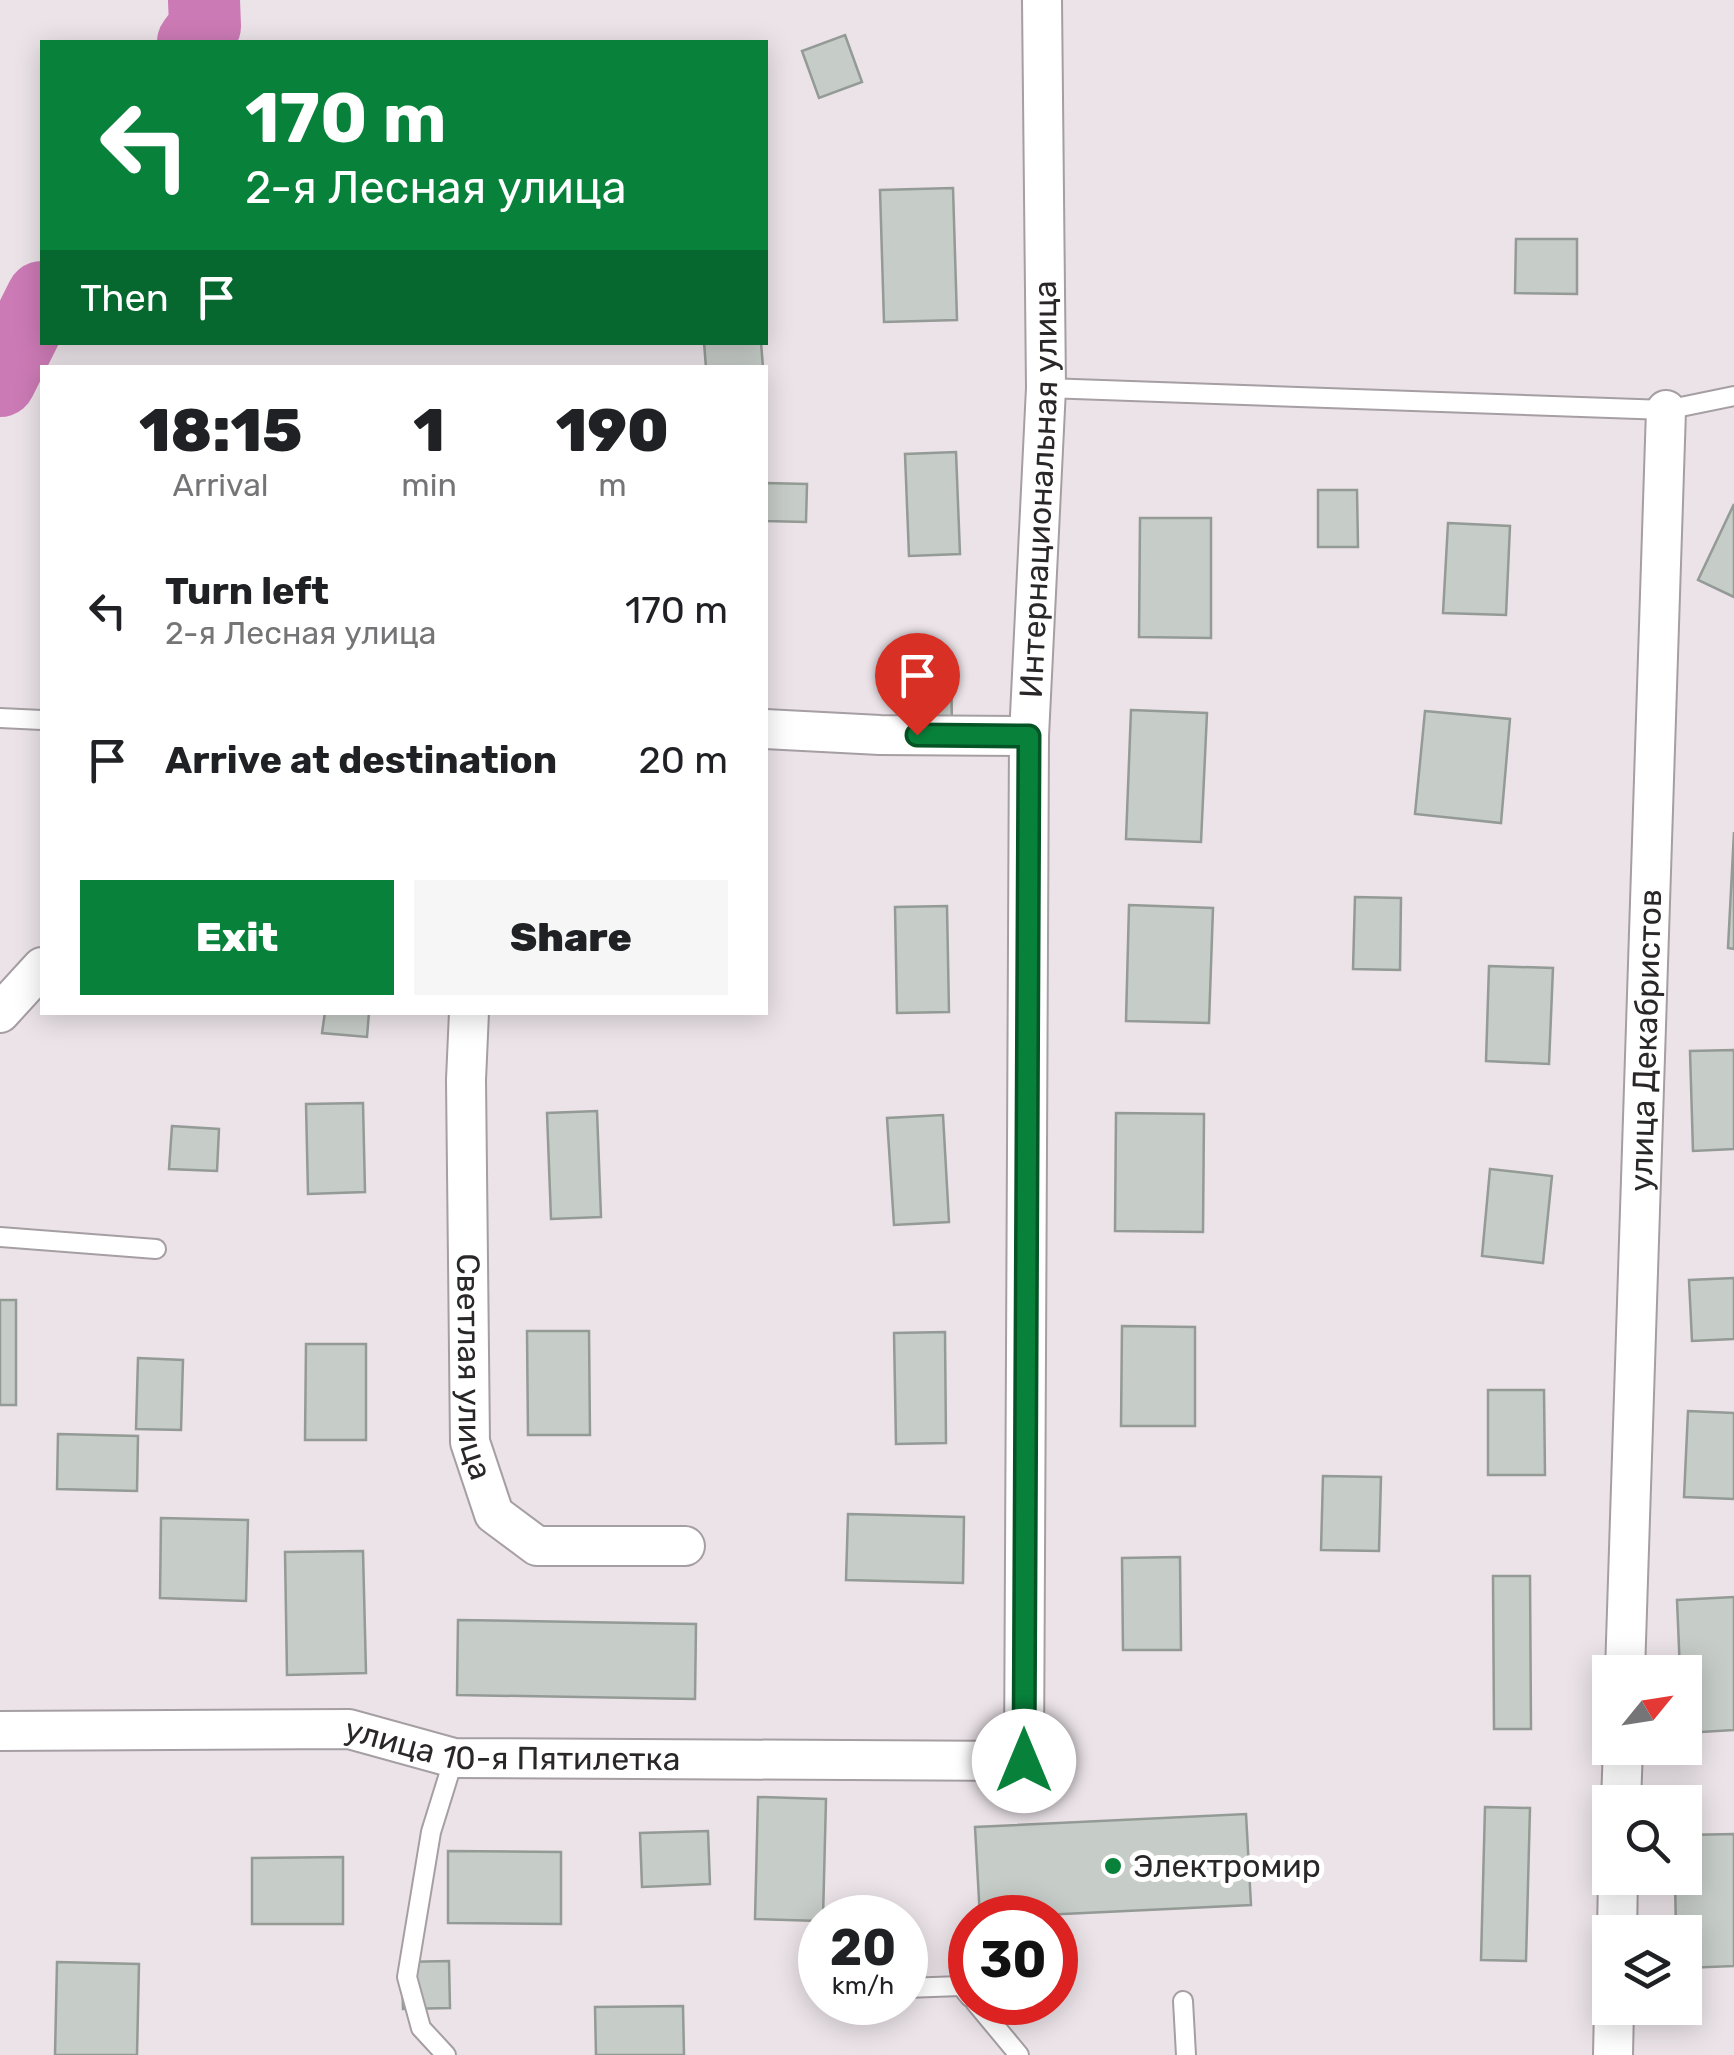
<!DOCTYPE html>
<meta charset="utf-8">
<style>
body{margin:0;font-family:Rubik,sans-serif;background:#f6f6f6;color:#202124;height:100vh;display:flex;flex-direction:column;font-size:38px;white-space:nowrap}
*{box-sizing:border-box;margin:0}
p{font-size:32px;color:#757577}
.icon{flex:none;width:55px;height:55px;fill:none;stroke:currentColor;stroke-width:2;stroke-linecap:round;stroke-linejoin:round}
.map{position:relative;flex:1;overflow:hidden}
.details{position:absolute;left:40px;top:365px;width:728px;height:650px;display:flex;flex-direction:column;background:#fff;border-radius:0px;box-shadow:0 5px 25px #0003}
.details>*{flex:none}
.top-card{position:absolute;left:40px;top:40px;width:728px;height:305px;border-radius:0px;box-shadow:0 5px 25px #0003;background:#08823b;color:#fff;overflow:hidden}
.needle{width:65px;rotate:60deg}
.fabs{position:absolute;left:1592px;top:1655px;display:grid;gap:20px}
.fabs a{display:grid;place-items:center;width:110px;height:110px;border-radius:0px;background:#fff;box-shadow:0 5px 25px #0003;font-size:50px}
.speed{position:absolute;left:798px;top:1895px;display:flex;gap:20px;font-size:50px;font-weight:700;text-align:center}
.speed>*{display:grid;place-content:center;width:130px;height:130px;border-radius:50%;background:#fff;box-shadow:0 5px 25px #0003;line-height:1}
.speed small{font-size:25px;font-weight:400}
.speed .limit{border:15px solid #d22;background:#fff;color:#111}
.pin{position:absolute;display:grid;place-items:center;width:85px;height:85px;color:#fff;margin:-102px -42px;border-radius:50% 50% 50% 0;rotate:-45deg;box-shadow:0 0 10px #0007}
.pin .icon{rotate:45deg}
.me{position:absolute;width:110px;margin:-55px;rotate:0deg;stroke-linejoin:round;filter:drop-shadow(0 0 8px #0008)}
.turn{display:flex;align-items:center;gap:35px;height:210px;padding:0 40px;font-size:45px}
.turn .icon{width:130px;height:130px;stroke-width:2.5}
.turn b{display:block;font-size:70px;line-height:85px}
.then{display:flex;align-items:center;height:95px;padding:0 40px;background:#0003;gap:20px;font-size:38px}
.eta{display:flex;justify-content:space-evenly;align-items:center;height:170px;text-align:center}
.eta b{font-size:60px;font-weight:800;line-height:70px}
.cta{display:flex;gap:20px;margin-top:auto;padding:20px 40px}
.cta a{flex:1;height:115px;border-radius:0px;background:#08823b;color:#fff;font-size:40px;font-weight:800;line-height:115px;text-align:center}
.cta a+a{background:#f6f6f6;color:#202124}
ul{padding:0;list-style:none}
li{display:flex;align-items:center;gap:30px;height:150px;padding:0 40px}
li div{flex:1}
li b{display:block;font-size:38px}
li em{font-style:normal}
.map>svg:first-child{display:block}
</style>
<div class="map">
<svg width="1734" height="2055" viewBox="0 0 1734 2055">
<rect width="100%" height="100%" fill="#ebe3e8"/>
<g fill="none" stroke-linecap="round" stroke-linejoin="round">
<g stroke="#cc7ab5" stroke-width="72">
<polyline points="193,42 205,26 204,0"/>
<polyline points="0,381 42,297"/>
</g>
</g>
<g fill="#c6ccc7" stroke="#949a95" stroke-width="2.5">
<polygon points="845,35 862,82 819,98 802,51"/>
<polygon points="953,188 957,320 884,322 880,190"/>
<polygon points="1516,239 1577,239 1577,294 1515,293"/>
<polygon points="704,342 761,342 763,368 706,368"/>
<polygon points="956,452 960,554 909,556 905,454"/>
<polygon points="765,483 807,484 806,522 765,521"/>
<polygon points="1318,490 1357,490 1358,547 1318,547"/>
<polygon points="1734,504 1734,597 1698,580"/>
<polygon points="1140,518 1211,518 1211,638 1139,637"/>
<polygon points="1448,523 1510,526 1506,615 1443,613"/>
<polygon points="951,657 952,731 903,732 901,659"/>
<polygon points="1131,710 1207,713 1201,842 1126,839"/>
<polygon points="1425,711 1510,719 1501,823 1415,814"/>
<polygon points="1734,832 1734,949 1728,948"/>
<polygon points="1355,897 1401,898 1400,970 1353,969"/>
<polygon points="1129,905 1213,908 1209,1023 1126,1021"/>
<polygon points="947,906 949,1012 897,1013 895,907"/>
<polygon points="1489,966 1553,968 1549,1064 1486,1061"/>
<polygon points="325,1012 369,1012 367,1037 322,1033"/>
<polygon points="1734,1050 1734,1149 1693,1151 1690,1051"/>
<polygon points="363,1103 365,1192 308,1194 306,1104"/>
<polygon points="597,1111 601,1217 551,1219 547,1113"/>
<polygon points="1116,1113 1204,1114 1203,1232 1115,1231"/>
<polygon points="943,1115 949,1222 894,1225 887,1118"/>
<polygon points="172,1126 219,1129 217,1171 169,1169"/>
<polygon points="1490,1169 1552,1176 1543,1263 1482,1256"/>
<polygon points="1734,1278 1734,1339 1692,1341 1689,1280"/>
<rect x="0" y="1300" width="16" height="105"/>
<polygon points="1122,1326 1195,1327 1195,1426 1121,1426"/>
<polygon points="527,1331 589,1331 590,1435 528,1435"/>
<polygon points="945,1332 946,1443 896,1444 894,1333"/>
<polygon points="306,1344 366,1344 366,1440 305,1440"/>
<polygon points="138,1358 183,1360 181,1430 136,1429"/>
<polygon points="1488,1390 1544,1390 1545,1475 1488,1475"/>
<polygon points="1688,1411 1734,1413 1734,1499 1684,1497"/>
<polygon points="58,1434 138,1436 137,1491 57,1489"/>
<polygon points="1323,1476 1381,1477 1379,1551 1321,1550"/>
<polygon points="848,1514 964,1517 963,1583 846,1580"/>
<polygon points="161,1518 248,1520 246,1601 160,1598"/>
<polygon points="363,1551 366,1673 287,1675 285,1552"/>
<polygon points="1180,1557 1181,1650 1123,1650 1122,1558"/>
<polygon points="1493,1576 1530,1576 1531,1729 1494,1729"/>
<polygon points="1734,1597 1734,1730 1685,1733 1685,1672 1680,1672 1677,1600"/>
<polygon points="458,1620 696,1624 695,1699 457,1695"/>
<polygon points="758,1797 826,1799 823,1918 820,1921 755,1919"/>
<polygon points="1485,1807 1530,1808 1526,1961 1481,1960"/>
<polygon points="1246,1814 1251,1905 980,1918 975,1827"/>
<polygon points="708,1831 710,1884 642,1887 640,1833"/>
<polygon points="1734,1834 1734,1966 1685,1968 1685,1932 1676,1932 1675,1878 1685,1878 1685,1835"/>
<polygon points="448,1851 561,1852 561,1924 448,1923"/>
<polygon points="343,1857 343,1924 252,1924 252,1858"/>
<polygon points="449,1961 450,2008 403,2009 402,1962"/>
<polygon points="57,1962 139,1964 137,2055 55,2055"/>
<polygon points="683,2006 684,2055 596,2055 595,2007"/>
</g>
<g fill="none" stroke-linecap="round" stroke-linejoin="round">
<defs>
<g id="lane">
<polyline points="1046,388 1666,410 1734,396"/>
<polyline points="0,718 42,720"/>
<polyline points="0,1237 156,1249"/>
<polyline points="905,1988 961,1986 970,1997"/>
<polyline points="1183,2001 1186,2055"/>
<polyline points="975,2002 1019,2055"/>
<polyline points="446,2055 421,2028 407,1977 431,1832 454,1758"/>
</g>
<g id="street">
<polyline points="765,729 880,735 1029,736"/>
<path id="s1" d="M469,1012L466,1080L470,1442L494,1514L537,1546H685"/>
<polyline points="0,1013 42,967"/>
<path id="s2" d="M1625,1672L1666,410"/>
<path id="s3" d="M0,1731L349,1729L454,1758L1024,1761L1029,736L1046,388L1042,0"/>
<polyline points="1621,1802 1623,1748"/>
<polyline points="1617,1932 1618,1878"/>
<polyline points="1613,2055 1614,2008"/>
</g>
</defs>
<use href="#lane" stroke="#a59ea3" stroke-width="22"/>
<use href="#street" stroke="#a59ea3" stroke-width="42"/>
<use href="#lane" stroke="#fff" stroke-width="18"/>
<use href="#street" stroke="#fff" stroke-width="38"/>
</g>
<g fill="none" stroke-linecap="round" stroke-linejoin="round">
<defs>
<polyline id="route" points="917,735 1029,736 1024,1761"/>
</defs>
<use href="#route" stroke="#055426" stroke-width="25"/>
<use href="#route" stroke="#08823b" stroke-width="18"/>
</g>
<circle fill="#08823b" stroke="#fff" stroke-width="4" cx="1113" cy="1866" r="10"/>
<g text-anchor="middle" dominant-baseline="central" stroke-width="10" stroke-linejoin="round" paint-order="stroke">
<g font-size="32" fill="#2a2729" stroke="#fff">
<text stroke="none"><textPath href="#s3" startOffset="2300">Интернациональная улица</textPath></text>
<text stroke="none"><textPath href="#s2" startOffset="632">улица Декабристов</textPath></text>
<text stroke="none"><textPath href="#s1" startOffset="355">Светлая улица</textPath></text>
<text stroke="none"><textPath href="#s3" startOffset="515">улица 10-я Пятилетка</textPath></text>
</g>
<g font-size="32" fill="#2a2729" stroke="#fff" text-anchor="start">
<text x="1133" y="1866">Электромир</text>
</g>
</g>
</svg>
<div class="fabs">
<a><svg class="needle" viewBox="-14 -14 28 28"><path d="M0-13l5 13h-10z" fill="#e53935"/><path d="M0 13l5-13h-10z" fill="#757577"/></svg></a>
<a><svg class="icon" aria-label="search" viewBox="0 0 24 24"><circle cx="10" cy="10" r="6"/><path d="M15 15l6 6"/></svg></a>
<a><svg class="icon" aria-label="layers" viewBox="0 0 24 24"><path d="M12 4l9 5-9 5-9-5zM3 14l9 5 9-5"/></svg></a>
</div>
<div class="speed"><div>20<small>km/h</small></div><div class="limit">30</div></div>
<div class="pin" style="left:917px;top:735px;background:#d93025"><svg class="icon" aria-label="arrive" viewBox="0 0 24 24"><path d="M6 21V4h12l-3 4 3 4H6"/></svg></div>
<svg class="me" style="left:1024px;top:1761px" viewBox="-20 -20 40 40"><circle r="19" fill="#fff"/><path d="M0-13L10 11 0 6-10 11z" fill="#08823b"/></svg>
<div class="top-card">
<div class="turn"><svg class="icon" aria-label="left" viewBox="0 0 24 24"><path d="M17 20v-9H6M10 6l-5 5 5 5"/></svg><div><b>170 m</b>2-я Лесная улица</div></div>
<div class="then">Then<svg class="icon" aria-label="arrive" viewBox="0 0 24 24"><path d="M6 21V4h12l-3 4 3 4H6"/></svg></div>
</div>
<section class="details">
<div class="eta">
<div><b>18:15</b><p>Arrival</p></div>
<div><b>1</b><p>min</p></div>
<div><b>190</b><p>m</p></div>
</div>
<ul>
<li><svg class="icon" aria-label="left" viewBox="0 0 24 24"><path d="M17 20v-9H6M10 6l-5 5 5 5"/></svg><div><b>Turn left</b><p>2-я Лесная улица</p></div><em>170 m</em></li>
<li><svg class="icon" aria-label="arrive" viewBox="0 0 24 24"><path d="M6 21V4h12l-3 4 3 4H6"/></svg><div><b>Arrive at destination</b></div><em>20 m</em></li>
</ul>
<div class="cta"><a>Exit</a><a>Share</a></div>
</section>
</div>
